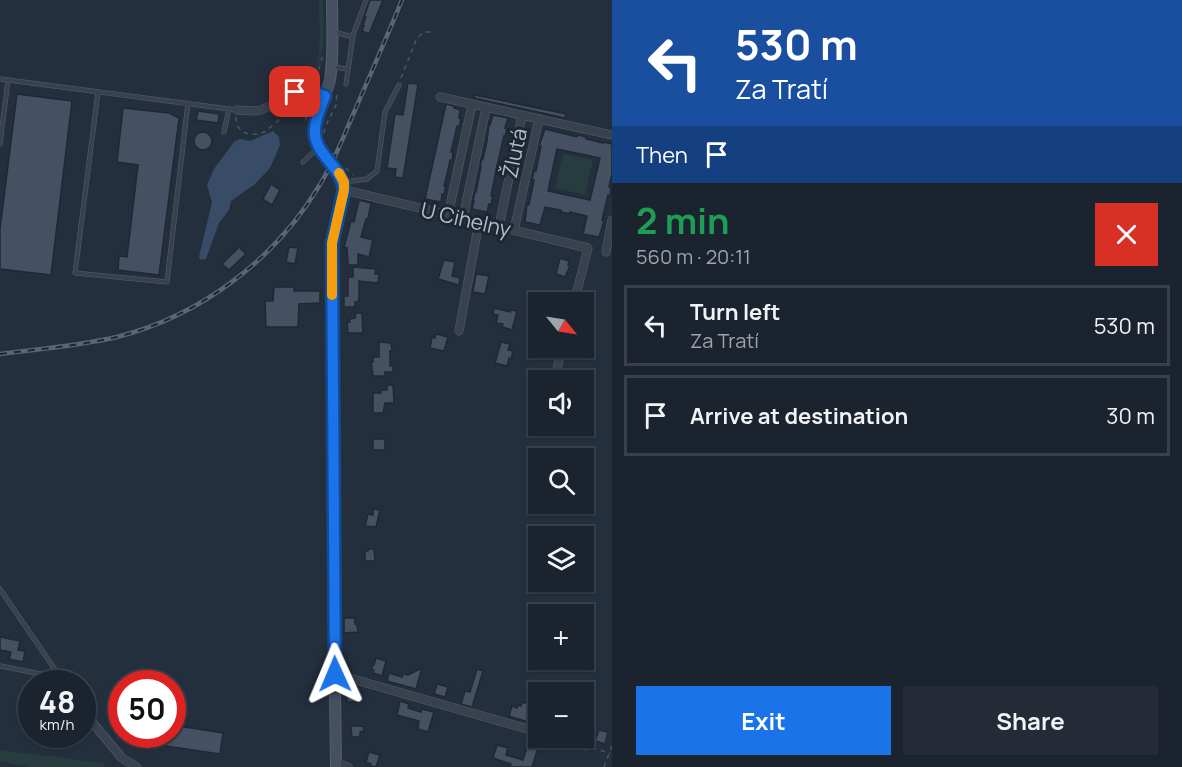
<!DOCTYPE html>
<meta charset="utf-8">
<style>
body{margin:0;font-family:Manrope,sans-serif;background:#242b36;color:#f1f3f6;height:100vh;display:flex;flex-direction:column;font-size:22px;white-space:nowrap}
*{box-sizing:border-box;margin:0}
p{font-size:20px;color:#a0a4aa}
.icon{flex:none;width:33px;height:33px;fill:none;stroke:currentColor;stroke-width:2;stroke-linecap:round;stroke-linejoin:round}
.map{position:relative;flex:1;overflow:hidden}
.drawer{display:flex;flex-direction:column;background:#1b232e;width:570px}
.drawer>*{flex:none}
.top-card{background:#1a4fa0;color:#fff;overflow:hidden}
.needle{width:39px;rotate:120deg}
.buttons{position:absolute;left:528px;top:292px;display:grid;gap:12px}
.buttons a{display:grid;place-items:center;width:66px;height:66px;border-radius:0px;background:#1b232e;box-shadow:0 2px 4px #0004,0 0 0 2px #39404a;font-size:30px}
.speed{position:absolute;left:18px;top:670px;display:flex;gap:12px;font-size:30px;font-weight:700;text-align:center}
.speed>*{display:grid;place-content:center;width:78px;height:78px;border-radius:50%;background:#1b232e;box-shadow:0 2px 4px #0004,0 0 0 2px #39404a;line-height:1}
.speed small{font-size:15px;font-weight:400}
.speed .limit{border:9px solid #d22;background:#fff;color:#111}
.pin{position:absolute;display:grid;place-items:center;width:51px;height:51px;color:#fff;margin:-26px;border-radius:12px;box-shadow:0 3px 9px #0006}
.me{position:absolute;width:66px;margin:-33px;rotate:359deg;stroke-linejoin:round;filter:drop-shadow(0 0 4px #0008)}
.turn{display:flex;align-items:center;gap:21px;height:126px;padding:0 24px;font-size:27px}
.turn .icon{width:78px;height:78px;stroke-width:2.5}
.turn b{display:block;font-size:42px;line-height:51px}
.then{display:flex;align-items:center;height:57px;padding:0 24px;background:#0003;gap:12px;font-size:22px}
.round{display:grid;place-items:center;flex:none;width:63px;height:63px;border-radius:0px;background:#242b36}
.summary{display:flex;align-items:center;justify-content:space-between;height:102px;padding:0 24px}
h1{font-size:36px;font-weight:700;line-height:45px;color:#1e9e55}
.button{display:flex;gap:12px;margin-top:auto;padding:12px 24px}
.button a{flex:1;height:69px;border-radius:0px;background:#1a73e8;color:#fff;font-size:24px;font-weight:700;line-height:69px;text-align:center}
.button a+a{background:#242b36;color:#f1f3f6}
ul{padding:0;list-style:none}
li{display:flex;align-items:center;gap:18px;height:81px;margin:0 12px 9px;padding:0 12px;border:3px solid #39404a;border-radius:0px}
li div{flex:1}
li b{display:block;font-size:22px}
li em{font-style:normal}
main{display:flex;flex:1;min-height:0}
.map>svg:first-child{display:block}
</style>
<main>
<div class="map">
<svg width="612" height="767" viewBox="0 0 612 767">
<rect width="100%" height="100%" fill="#242f3e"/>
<g fill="#263c3f">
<path d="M319,0H323C323,24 328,55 313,75C323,52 319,25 319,0Z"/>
<polygon points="563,154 593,160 585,195 555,188"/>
<polygon points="0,750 104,763 104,767 28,767 0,761"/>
</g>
<polygon fill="#394c67" points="273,131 279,137 280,145 270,168 255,184 231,201 229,210 219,223 206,259 201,260 199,257 212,202 207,185 214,169 234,142 240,139 250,141"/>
<g fill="#455162" stroke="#1f2835" stroke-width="1.5" fill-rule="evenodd">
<polygon points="370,0 383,0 369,34 362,31 364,26 363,25 366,17 364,17"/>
<polygon points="408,83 418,84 403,178 395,177 396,169 387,168 395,114 403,115"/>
<polygon points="17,94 72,101 51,275 0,269 0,229"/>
<polygon points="475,95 566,114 565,118 474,98"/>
<polygon points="446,104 454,106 454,108 460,110 459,118 461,118 459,127 457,126 451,152 453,152 452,161 450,160 447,174 444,186 446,186 444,194 442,194 441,202 425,199"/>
<polygon points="123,108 169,113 179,118 159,275 118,270 119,256 127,257 138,165 117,162"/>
<polygon points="198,111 219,114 218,123 196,120"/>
<polygon points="493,115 508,118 505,128 507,128 505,137 504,136 500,153 498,162 500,162 498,171 496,170 491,196 493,196 491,204 489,204 487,212 472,209 474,201 473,200 475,192 476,192 481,167 480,167 482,158 483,159 487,141 489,124 490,125"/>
<path d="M545,129L577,137L578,135L586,137V139L603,143V142L612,144V174L609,187H611L610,196L608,195L602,220L604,221L599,237L583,234L587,216L570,212V214L561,212V210L545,207L540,225L525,222L527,204L529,205L534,180L532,179L534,171H536L541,146H539ZM557,149L600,158L590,200L548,191Z"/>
<circle cx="203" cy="141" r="9"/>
<polygon points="271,184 280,190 272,205 263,199"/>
<polygon points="359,200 371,203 368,219 366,219 361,237 373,240 369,257 358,254 358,265 348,265 347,248 344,247 351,221 354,222"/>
<polygon points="239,247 246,254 229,270 222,264"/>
<polygon points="289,247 298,248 295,264 286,262"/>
<polygon points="560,258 569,261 568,265 570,266 565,277 556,274"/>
<polygon points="444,260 455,262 452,276 460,278 459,285 438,279"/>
<polygon points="353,267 376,269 375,274 379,274 378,283 359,281 359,301 355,302 355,307 344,307 344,296 348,296 348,277 353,277"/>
<polygon points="476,274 489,276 485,294 473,292"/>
<polygon points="274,287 294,287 294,291 320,291 320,303 299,304 298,327 266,327 265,301 273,301"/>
<polygon points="551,290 557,291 557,293 560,294 559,297 563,303 545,303 547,295"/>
<polygon points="494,308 510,312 511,310 517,311 512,330 502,327 503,324 496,323 498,315 493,314"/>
<polygon points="356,313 362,313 363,333 348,333 347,322 350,322 349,319 355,318"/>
<polygon points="436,334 448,337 444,351 430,348 432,337 435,338"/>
<polygon points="379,342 391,343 392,351 390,351 390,366 393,366 393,372 385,372 385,376 373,376 371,362 373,362 373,357 379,357"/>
<polygon points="501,342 510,344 508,350 513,351 511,359 509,358 507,366 495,363"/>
<polygon points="387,385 393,385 394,403 385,403 383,413 373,413 373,393 381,393 381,390 387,390"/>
<rect x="373" y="439" width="12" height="11"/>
<polygon points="373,509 380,510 376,527 365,526 368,514 373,515"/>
<polygon points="368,549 374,549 375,561 365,561 365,551 368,551"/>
<polygon points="344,618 355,618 355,624 357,625 358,632 344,633"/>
<polygon points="0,637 20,641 18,650 25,651 23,662 9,659 11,652 0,650"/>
<polygon points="376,658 386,661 382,676 373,673 374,670 372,670 372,666 374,665"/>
<polygon points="422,668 416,689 387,681 389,673 402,677 403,674 408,675"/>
<polygon points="477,669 483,671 472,707 461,704 465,691 470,692"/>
<polygon points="437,684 448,687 445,697 434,694"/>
<polygon points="347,685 358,687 358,702 347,702"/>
<polygon points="400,701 409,704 408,708 421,712 422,709 434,712 428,732 418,729 419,721 397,715"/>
<polygon points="522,702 531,705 530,711 538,713 538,725 509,716 512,706 517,708 518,705 521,706"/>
<polygon points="172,725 223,733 220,754 159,745 160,735 172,735"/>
<polygon points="357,725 364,727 363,732 360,732 360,737 352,737 351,726 357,726"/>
<polygon points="599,730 608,732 605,744 595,741"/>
<polygon points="530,738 540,741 532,767 510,767 511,764 493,758 497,745 508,748 506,755 523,760"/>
<polygon points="369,752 380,755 376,767 370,766 371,764 366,762"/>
</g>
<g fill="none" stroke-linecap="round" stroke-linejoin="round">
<defs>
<g id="service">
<polyline points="334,32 353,37"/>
<polyline points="332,67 348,69"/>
<polyline points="0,79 8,80"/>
<polyline points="346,84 353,35 366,0"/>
<polyline points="98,92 75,273 167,282 188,103"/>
<polyline points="224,132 229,109"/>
<polyline points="0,144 8,80 237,110"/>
<polyline points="303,162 318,148"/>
<polyline points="344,182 367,179 377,171 385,112 399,85"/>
<polyline points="0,589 54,668 59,682"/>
<polyline points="0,666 46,675 61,684"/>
</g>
<g id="minor">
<polyline points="440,97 612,135"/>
<path d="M237,110C244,110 253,112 261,110C267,108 273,104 278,101C296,90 305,89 325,96"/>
<polyline points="344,190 588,248 574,303"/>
<polyline points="448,215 472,105"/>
<polyline points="463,218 486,108"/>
<polyline points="499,226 522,116"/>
<polyline points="514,230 539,119"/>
<polyline points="606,252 612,220"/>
<polyline points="459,331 479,222"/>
<polyline points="554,381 562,348"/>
<polyline points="335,674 538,732"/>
<polyline points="82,710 122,758 137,767"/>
<polyline points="558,738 586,746"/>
<polyline points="336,763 348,767"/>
</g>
<path id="secondary" d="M332,0C332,26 334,54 330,80C326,97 313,115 315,133C317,157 342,167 344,190L332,243L334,607L336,767"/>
</defs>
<use href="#service" stroke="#565f6c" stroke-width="5"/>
<use href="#minor" stroke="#565f6c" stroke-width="9"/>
<use href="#secondary" stroke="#565f6c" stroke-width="12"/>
<g stroke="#44595c" stroke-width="1.5" stroke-dasharray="4.5 4.5" stroke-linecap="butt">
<polyline points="401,78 417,38 424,32 432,32"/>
<path d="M308,84C318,79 320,65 323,55"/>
<polyline points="304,99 307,103 306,123"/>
<path d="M236,117C235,134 253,138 266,131L300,102L302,99"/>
<polyline points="324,133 325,127 336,105 337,92"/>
<polyline points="346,168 353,175"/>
<polyline points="592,748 610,753"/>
<polyline points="604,767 612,746"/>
</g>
<use href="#service" stroke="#38414e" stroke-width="4"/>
<use href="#minor" stroke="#38414e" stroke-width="8"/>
<use href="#secondary" stroke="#465061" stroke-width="10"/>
<defs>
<path id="rail" d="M0,354C39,349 78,346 117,337C200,316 275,260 319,186C333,164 342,140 352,117C369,78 386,39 402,0"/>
</defs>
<use href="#rail" stroke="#5a6575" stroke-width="4.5"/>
<use href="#rail" stroke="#1d2633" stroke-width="2" stroke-dasharray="7" stroke-linecap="butt"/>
</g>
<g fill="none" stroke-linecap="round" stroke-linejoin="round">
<defs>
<path id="route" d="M295,92C306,90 314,92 325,96C321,106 316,117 315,128C312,154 342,165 344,190L332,243L335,674"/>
</defs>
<use href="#route" stroke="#114b97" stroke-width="15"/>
<use href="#route" stroke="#1a73e8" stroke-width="10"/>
<polyline stroke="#f59e0b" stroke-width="10" points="332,295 332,243 344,190 344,182 339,173"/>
</g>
<g text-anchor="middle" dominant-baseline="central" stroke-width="6" stroke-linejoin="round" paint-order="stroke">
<g font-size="21" fill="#b4bcc9" stroke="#1d2633">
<text transform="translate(514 153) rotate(-78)">Žlutá</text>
<text transform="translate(466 219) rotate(13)">U Cihelny</text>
</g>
</g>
</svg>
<div class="buttons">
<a><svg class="needle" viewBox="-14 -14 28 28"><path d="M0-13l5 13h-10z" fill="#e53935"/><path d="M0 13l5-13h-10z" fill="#a0a4aa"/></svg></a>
<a><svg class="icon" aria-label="sound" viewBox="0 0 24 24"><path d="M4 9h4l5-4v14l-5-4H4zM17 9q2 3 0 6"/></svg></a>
<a><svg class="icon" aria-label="search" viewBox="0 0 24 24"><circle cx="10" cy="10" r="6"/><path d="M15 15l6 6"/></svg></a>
<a><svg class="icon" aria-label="layers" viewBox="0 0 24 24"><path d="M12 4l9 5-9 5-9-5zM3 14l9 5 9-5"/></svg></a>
<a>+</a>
<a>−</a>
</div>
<div class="speed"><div>48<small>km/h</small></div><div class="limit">50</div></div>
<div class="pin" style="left:295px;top:92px;background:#d93025"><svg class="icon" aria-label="arrive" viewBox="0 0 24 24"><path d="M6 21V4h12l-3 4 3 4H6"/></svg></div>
<svg class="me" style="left:335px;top:674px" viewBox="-20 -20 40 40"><path d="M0-17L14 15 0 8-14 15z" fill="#1a73e8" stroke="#fff" stroke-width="4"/></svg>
</div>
<section class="drawer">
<div class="top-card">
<div class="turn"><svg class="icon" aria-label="left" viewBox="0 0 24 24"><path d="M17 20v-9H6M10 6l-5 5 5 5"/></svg><div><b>530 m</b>Za Tratí</div></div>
<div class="then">Then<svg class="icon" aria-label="arrive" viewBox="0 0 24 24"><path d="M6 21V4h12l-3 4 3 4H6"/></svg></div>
</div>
<div class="summary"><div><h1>2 min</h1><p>560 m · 20:11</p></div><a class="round" style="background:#d93025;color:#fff"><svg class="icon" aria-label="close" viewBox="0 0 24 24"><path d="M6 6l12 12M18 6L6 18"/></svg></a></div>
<ul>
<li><svg class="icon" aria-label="left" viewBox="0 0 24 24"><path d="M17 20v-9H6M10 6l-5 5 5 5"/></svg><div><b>Turn left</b><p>Za Tratí</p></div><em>530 m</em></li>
<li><svg class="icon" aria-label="arrive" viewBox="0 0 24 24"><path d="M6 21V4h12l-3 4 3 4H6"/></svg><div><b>Arrive at destination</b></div><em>30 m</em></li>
</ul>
<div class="button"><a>Exit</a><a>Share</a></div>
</section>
</main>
